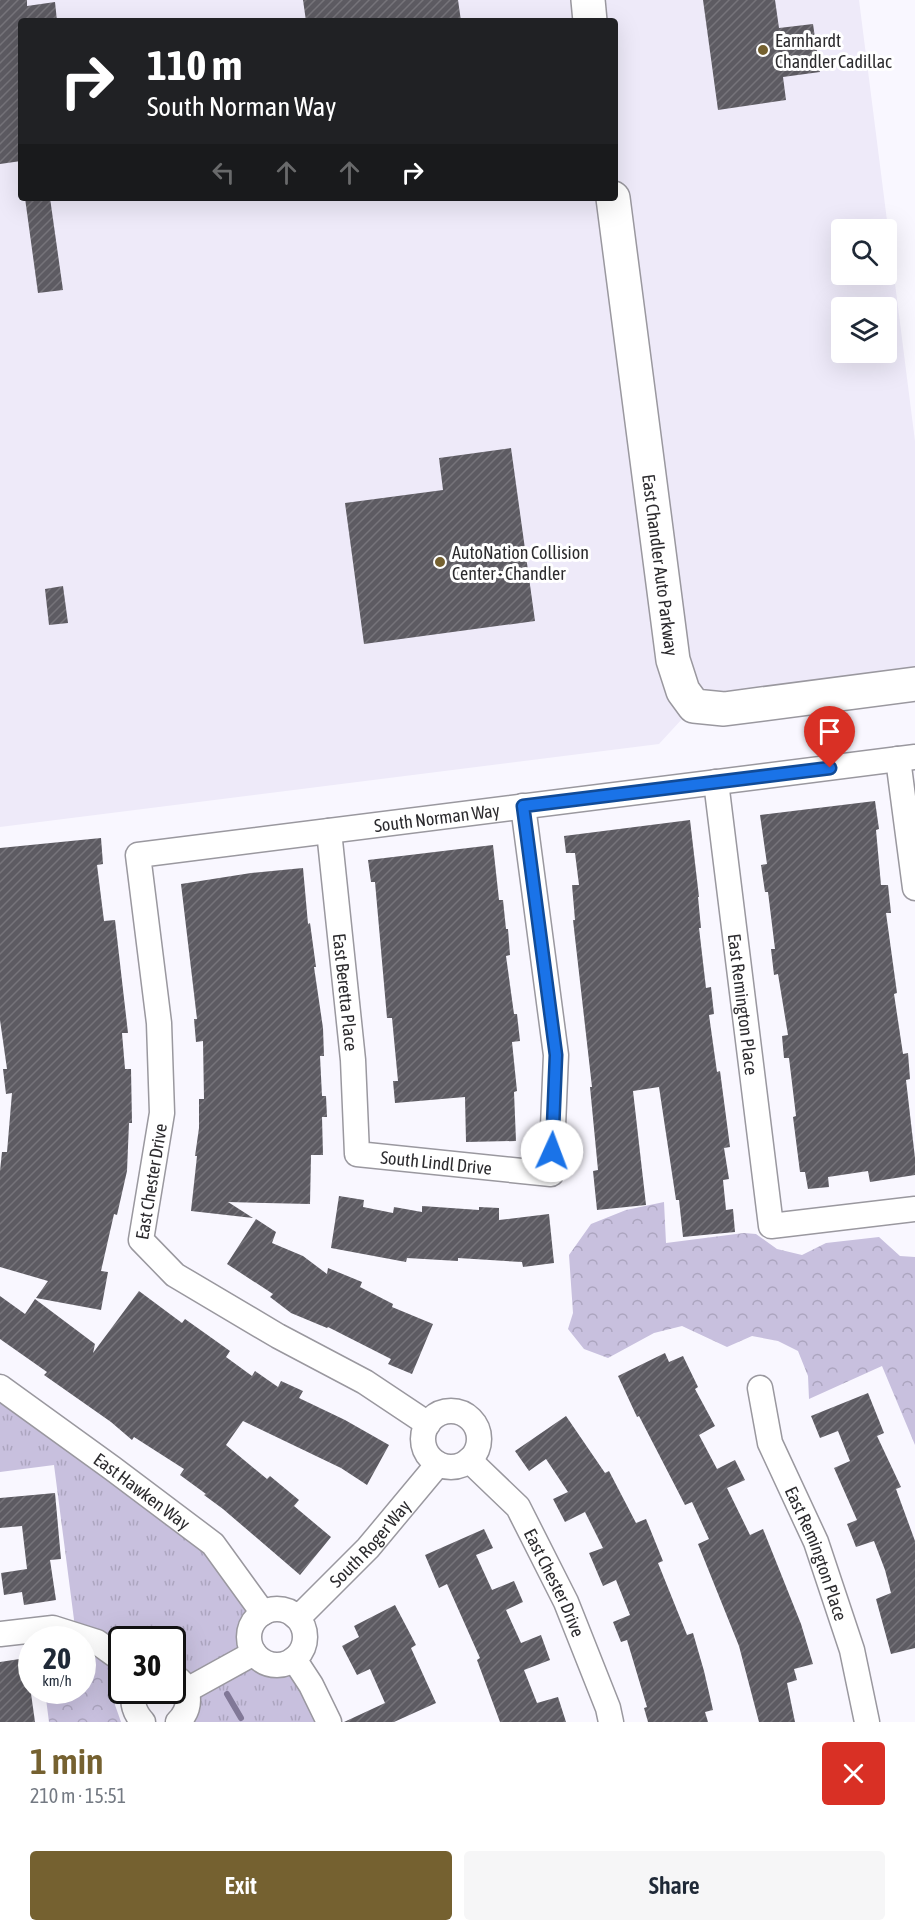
<!DOCTYPE html>
<meta charset="utf-8">
<style>
body{margin:0;font-family:"Asap Condensed",sans-serif;background:#f6f6f7;color:#1f2937;height:100vh;display:flex;flex-direction:column;font-size:22px;white-space:nowrap}
*{box-sizing:border-box;margin:0}
p{font-size:20px;color:#747a83}
.icon{flex:none;width:33px;height:33px;fill:none;stroke:currentColor;stroke-width:2;stroke-linecap:round;stroke-linejoin:round}
.map{position:relative;height:1722px;overflow:hidden}
.details{display:flex;flex-direction:column;background:#fff;flex:1}
.details>*{flex:none}
.top-card{position:absolute;left:18px;top:18px;width:600px;height:183px;border-radius:6px;box-shadow:0 6px 24px #0002;background:#202124;color:#fff;overflow:hidden}
.tools{position:absolute;left:831px;top:219px;display:grid;gap:12px}
.tools a{display:grid;place-items:center;width:66px;height:66px;border-radius:6px;background:#fff;box-shadow:0 6px 24px #0002;font-size:30px}
.speed{position:absolute;left:18px;top:1626px;display:flex;gap:12px;font-size:30px;font-weight:700;text-align:center}
.speed>*{display:grid;place-content:center;width:78px;height:78px;border-radius:50%;background:#fff;box-shadow:0 6px 24px #0002;line-height:1}
.speed small{font-size:15px;font-weight:400}
.speed .limit{border:3px solid #111;border-radius:9px;background:#fff;color:#111}
.pin{position:absolute;display:grid;place-items:center;width:51px;height:51px;color:#fff;margin:-62px -26px;border-radius:50% 50% 50% 0;rotate:-45deg;box-shadow:0 0 6px #0007}
.pin .icon{rotate:45deg}
.me{position:absolute;width:66px;margin:-33px;rotate:2deg;stroke-linejoin:round;filter:drop-shadow(0 0 4px #0008)}
.turn{display:flex;align-items:center;gap:21px;height:126px;padding:0 30px;font-size:27px}
.turn .icon{width:78px;height:78px;stroke-width:2.5}
.turn b{display:block;font-size:42px;line-height:51px}
.lanes{display:flex;align-items:center;height:57px;padding:0 30px;background:#0003;justify-content:center;gap:30px;direction:ltr}
.lanes .off{opacity:.35}
.round{display:grid;place-items:center;flex:none;width:63px;height:63px;border-radius:6px;background:#f6f6f7}
.summary{display:flex;align-items:center;justify-content:space-between;height:102px;padding:0 30px}
h1{font-size:36px;font-weight:600;line-height:45px;color:#756130}
.button{display:flex;gap:12px;margin-top:auto;padding:12px 30px}
.button a{flex:1;height:69px;border-radius:6px;background:#756130;color:#fff;font-size:24px;font-weight:600;line-height:69px;text-align:center}
.button a+a{background:#f6f6f7;color:#1f2937}
.map>svg:first-child{display:block}
</style>
<div class="map">
<svg width="915" height="1722" viewBox="0 0 915 1722">
<defs>
<pattern id="grass-tufts" width="24" height="20" patternUnits="userSpaceOnUse" patternTransform="scale(1.5)"><rect width="24" height="20" fill="#c8c0de"/><path d="M3 7l-1-3M5 7V3M7 7l1-3M15 17l-1-3M17 17v-4M19 17l1-3" fill="none" stroke="#aca5bf"/></pattern>
<pattern id="park-crowns" width="20" height="18" patternUnits="userSpaceOnUse" patternTransform="scale(1.5)"><rect width="20" height="18" fill="#c8c0de"/><path d="M2 6a3 3 0 1 1 6 0M12 15a3 3 0 1 1 6 0" fill="none" stroke="#aca5bf"/></pattern>
<pattern id="building-hatch" width="6" height="6" patternUnits="userSpaceOnUse" patternTransform="scale(1.5)"><rect width="6" height="6" fill="#5d5b62"/><path d="M-1 1l2-2M0 6l6-6M5 7l2-2" fill="none" stroke="#76747a"/></pattern>
</defs>
<rect width="100%" height="100%" fill="#f9f7ff"/>
<path fill="#eeeaf9" fill-rule="evenodd" d="M0,0H859L915,441V684L694,706L659,744L0,827ZM21,21H615V198H21ZM842,230H886V274H842ZM842,308H886V352H842Z"/>
<path fill="url(#grass-tufts)" d="M0,1387L213,1544L256,1619C240,1643 257,1669 286,1663L329,1722H178L184,1716L173,1675L172,1640H122L121,1660L76,1635L54,1465L0,1472Z"/>
<g fill="url(#park-crowns)">
<polygon points="664,1202 666,1243 744,1233 756,1234 777,1249 802,1255 826,1243 879,1237 900,1256 915,1257 915,1445 882,1366 809,1399 808,1376 798,1351 778,1341 752,1336 727,1347 682,1326 654,1333 608,1358 584,1349 568,1329 573,1313 569,1255 591,1224 626,1210"/>
<polygon points="83,1651 112,1666 118,1682 115,1705 121,1722 49,1722 45,1691 82,1690"/>
</g>
<g fill="none" stroke-linecap="round" stroke-linejoin="round">
<polyline stroke="#817897" stroke-width="6" points="227,1694 241,1718"/>
</g>
<g fill="url(#building-hatch)">
<polygon points="0,0 27,0 27,6 55,2 57,21 21,21 21,161 0,164"/>
<polygon points="303,0 458,0 461,21 306,21"/>
<polygon points="703,0 775,0 779,28 813,24 820,72 783,77 786,100 718,110"/>
<polygon points="25,198 50,198 63,290 38,293"/>
<polygon points="511,448 535,621 364,644 345,503 443,490 439,458"/>
<polygon points="63,586 68,623 49,625 45,589"/>
<polygon points="875,801 879,829 876,830 881,885 888,885 891,913 886,913 897,993 894,994 903,1054 908,1053 910,1079 906,1080 915,1158 915,1175 870,1182 868,1171 828,1177 829,1187 808,1189 805,1172 800,1172 793,1117 796,1116 789,1058 784,1058 782,1036 788,1035 778,974 774,975 771,949 775,949 768,892 765,892 761,865 767,864 760,815"/>
<polygon points="690,820 699,897 698,897 701,928 699,928 706,988 711,987 714,1014 709,1015 717,1072 720,1071 730,1147 724,1148 729,1179 723,1180 726,1210 733,1209 735,1232 683,1237 679,1200 676,1200 659,1087 633,1091 646,1205 597,1210 593,1171 598,1170 590,1087 592,1087 573,920 575,920 572,885 579,885 575,853 566,853 564,836"/>
<polygon points="101,838 103,864 97,865 104,921 115,920 128,1033 122,1033 125,1069 131,1069 132,1123 129,1123 127,1171 117,1215 114,1214 101,1271 108,1272 101,1310 36,1298 48,1281 0,1267 0,1171 2,1152 7,1152 12,1093 6,1094 3,1069 7,1069 0,1020 0,848"/>
<polygon points="493,845 499,900 503,900 506,929 508,929 510,955 506,956 514,1014 517,1014 520,1041 512,1042 517,1091 514,1092 516,1141 466,1142 465,1097 395,1103 393,1081 398,1081 392,1018 387,1018 375,882 371,882 368,860"/>
<polygon points="303,868 308,924 310,923 316,967 314,967 323,1028 324,1056 320,1056 322,1096 326,1096 327,1117 322,1117 323,1155 311,1155 310,1204 228,1202 253,1218 191,1211 197,1156 195,1156 199,1128 199,1099 204,1099 203,1041 196,1042 194,1019 197,1019 181,884 251,873"/>
<polygon points="339,1196 364,1200 363,1207 393,1213 394,1207 422,1212 422,1206 479,1210 479,1207 499,1208 499,1220 549,1214 554,1263 523,1267 522,1262 458,1258 458,1261 407,1258 406,1262 331,1248"/>
<polygon points="256,1219 276,1232 272,1243 303,1256 327,1274 328,1268 362,1282 360,1287 393,1304 392,1307 433,1324 412,1374 388,1364 391,1359 328,1327 327,1328 291,1313 270,1297 273,1294 227,1264"/>
<polygon points="139,1291 182,1323 185,1319 230,1351 226,1357 252,1376 255,1371 278,1387 281,1381 303,1391 299,1398 345,1420 389,1445 367,1485 341,1468 243,1421 226,1445 267,1479 270,1476 299,1500 294,1506 331,1537 300,1575 223,1509 204,1495 206,1494 180,1475 184,1469 134,1437 132,1440 111,1422 44,1375 47,1372 0,1339 0,1296 25,1314 35,1299 95,1344 93,1353"/>
<polygon points="665,1353 669,1362 683,1356 698,1387 695,1389 715,1426 699,1435 717,1469 735,1460 745,1480 727,1488 750,1535 763,1529 801,1624 813,1664 794,1669 797,1680 787,1683 795,1722 759,1722 739,1646 698,1544 709,1539 692,1502 685,1505 639,1416 637,1417 618,1376"/>
<polygon points="868,1393 884,1433 877,1436 901,1487 896,1489 915,1541 915,1648 891,1654 876,1599 891,1593 885,1570 874,1541 856,1547 847,1524 857,1520 834,1468 850,1461 838,1431 820,1438 811,1416"/>
<polygon points="566,1416 605,1473 609,1471 636,1523 646,1519 663,1561 658,1563 687,1635 693,1633 704,1671 713,1710 705,1712 708,1722 648,1722 644,1708 647,1707 627,1640 621,1642 613,1622 630,1615 616,1580 603,1586 589,1553 603,1548 585,1512 565,1522 553,1499 568,1492 546,1459 529,1471 515,1451"/>
<polygon points="55,1493 61,1559 50,1560 56,1600 24,1605 22,1592 4,1595 1,1573 27,1569 22,1526 0,1528 0,1498"/>
<polygon points="484,1529 493,1548 476,1555 492,1590 514,1581 523,1602 506,1610 521,1643 541,1635 550,1660 524,1670 537,1703 558,1697 566,1722 500,1722 477,1660 480,1658 447,1584 439,1588 425,1555"/>
<polygon points="395,1605 416,1645 411,1648 436,1703 394,1722 344,1722 385,1703 370,1669 357,1675 342,1646 359,1637 354,1626"/>
<polygon points="26,1658 35,1722 0,1722 0,1662"/>
</g>
<g fill="none" stroke-linecap="round" stroke-linejoin="round">
<defs>
<g id="street">
<polyline points="898,759 915,888"/>
<path id="s1" d="M716,782L771,1226L915,1209"/>
<path id="s2" d="M329,831L353,1060L357,1154L551,1174L556,1055L523,806"/>
<path id="s3" d="M0,1387L112,1468L213,1544L263,1613"/>
<path id="s4" d="M760,1388L770,1443L816,1542L852,1650L867,1722"/>
<circle cx="451" cy="1439" r="28"/>
<path id="s5" d="M428,1424L365,1382L278,1336L175,1275L141,1240L162,1113L159,1023L138,855L915,757"/>
<path id="s6" d="M469,1460L518,1507L566,1602L608,1708L611,1722"/>
<circle cx="277" cy="1637" r="28"/>
<path id="s7" d="M295,1616L304,1612L368,1548L438,1464"/>
<polyline points="0,1634 53,1628 97,1642 122,1660"/>
<polyline points="294,1659 311,1685 329,1722"/>
<path d="M172,1675C191,1686 193,1707 178,1722"/>
<path d="M135,1690C131,1703 134,1712 143,1722"/>
<polyline points="187,1690 254,1653"/>
</g>
<g id="secondary">
<polyline points="588,0 590,21"/>
<path id="s8" d="M613,198L673,660L683,691L694,706L724,709L915,684"/>
</g>
</defs>
<use href="#street" stroke="#9a989f" stroke-width="27"/>
<use href="#secondary" stroke="#9a989f" stroke-width="36"/>
<use href="#street" stroke="#fff" stroke-width="24"/>
<use href="#secondary" stroke="#fff" stroke-width="33"/>
</g>
<g fill="none" stroke-linecap="round" stroke-linejoin="round">
<defs>
<polyline id="route" points="552,1151 556,1055 523,806 830,768"/>
</defs>
<use href="#route" stroke="#114b97" stroke-width="15"/>
<use href="#route" stroke="#1a73e8" stroke-width="10"/>
</g>
<g fill="#756130" stroke="#fff" stroke-width="2">
<circle cx="763" cy="50" r="6"/>
<circle cx="440" cy="562" r="6"/>
</g>
<g text-anchor="middle" dominant-baseline="central" stroke-width="6" stroke-linejoin="round" paint-order="stroke">
<g font-size="18" fill="#2c2b2e" stroke="#fff" text-anchor="start">
<text x="775" y="40">Earnhardt<tspan x="775" dy="21">Chandler Cadillac</tspan></text>
<text x="452" y="552">AutoNation Collision<tspan x="452" dy="21">Center - Chandler</tspan></text>
</g>
<g font-size="18" fill="#2c2b2e" stroke="#fff">
<text stroke="none"><textPath href="#s8" startOffset="370">East Chandler Auto Parkway</textPath></text>
<text stroke="none"><textPath href="#s5" startOffset="1032">South Norman Way</textPath></text>
<text stroke="none"><textPath href="#s2" startOffset="162">East Beretta Place</textPath></text>
<text stroke="none"><textPath href="#s1" startOffset="224">East Remington Place</textPath></text>
<text stroke="none"><textPath href="#s2" startOffset="404">South Lindl Drive</textPath></text>
<text stroke="none"><textPath href="#s5" startOffset="402">East Chester Drive</textPath></text>
<text stroke="none"><textPath href="#s3" startOffset="176">East Hawken Way</textPath></text>
<text stroke="none"><textPath href="#s7" startOffset="105">South Roger Way</textPath></text>
<text stroke="none"><textPath href="#s4" startOffset="176">East Remington Place</textPath></text>
<text stroke="none"><textPath href="#s6" startOffset="152">East Chester Drive</textPath></text>
</g>
</g>
</svg>
<div class="tools">
<a><svg class="icon" aria-label="search" viewBox="0 0 24 24"><circle cx="10" cy="10" r="6"/><path d="M15 15l6 6"/></svg></a>
<a><svg class="icon" aria-label="layers" viewBox="0 0 24 24"><path d="M12 4l9 5-9 5-9-5zM3 14l9 5 9-5"/></svg></a>
</div>
<div class="speed"><div>20<small>km/h</small></div><div class="limit">30</div></div>
<div class="pin" style="left:830px;top:768px;background:#d93025"><svg class="icon" aria-label="arrive" viewBox="0 0 24 24"><path d="M6 21V4h12l-3 4 3 4H6"/></svg></div>
<svg class="me" style="left:552px;top:1151px" viewBox="-20 -20 40 40"><circle r="19" fill="#fff"/><path d="M0-13L10 11 0 6-10 11z" fill="#1a73e8"/></svg>
<div class="top-card">
<div class="turn"><svg class="icon" aria-label="right" viewBox="0 0 24 24"><path d="M7 20v-9h11M14 6l5 5-5 5"/></svg><div><b>110 m</b>South Norman Way</div></div>
<div class="lanes"><svg class="icon off" aria-label="left" viewBox="0 0 24 24"><path d="M17 20v-9H6M10 6l-5 5 5 5"/></svg><svg class="icon off" aria-label="ahead" viewBox="0 0 24 24"><path d="M12 20V5M6 11l6-6 6 6"/></svg><svg class="icon off" aria-label="ahead" viewBox="0 0 24 24"><path d="M12 20V5M6 11l6-6 6 6"/></svg><svg class="icon" aria-label="right" viewBox="0 0 24 24"><path d="M7 20v-9h11M14 6l5 5-5 5"/></svg></div>
</div>
</div>
<section class="details">
<div class="summary"><div><h1>1 min</h1><p>210 m · 15:51</p></div><a class="round" style="background:#d93025;color:#fff"><svg class="icon" aria-label="close" viewBox="0 0 24 24"><path d="M6 6l12 12M18 6L6 18"/></svg></a></div>
<div class="button"><a>Exit</a><a>Share</a></div>
</section>
